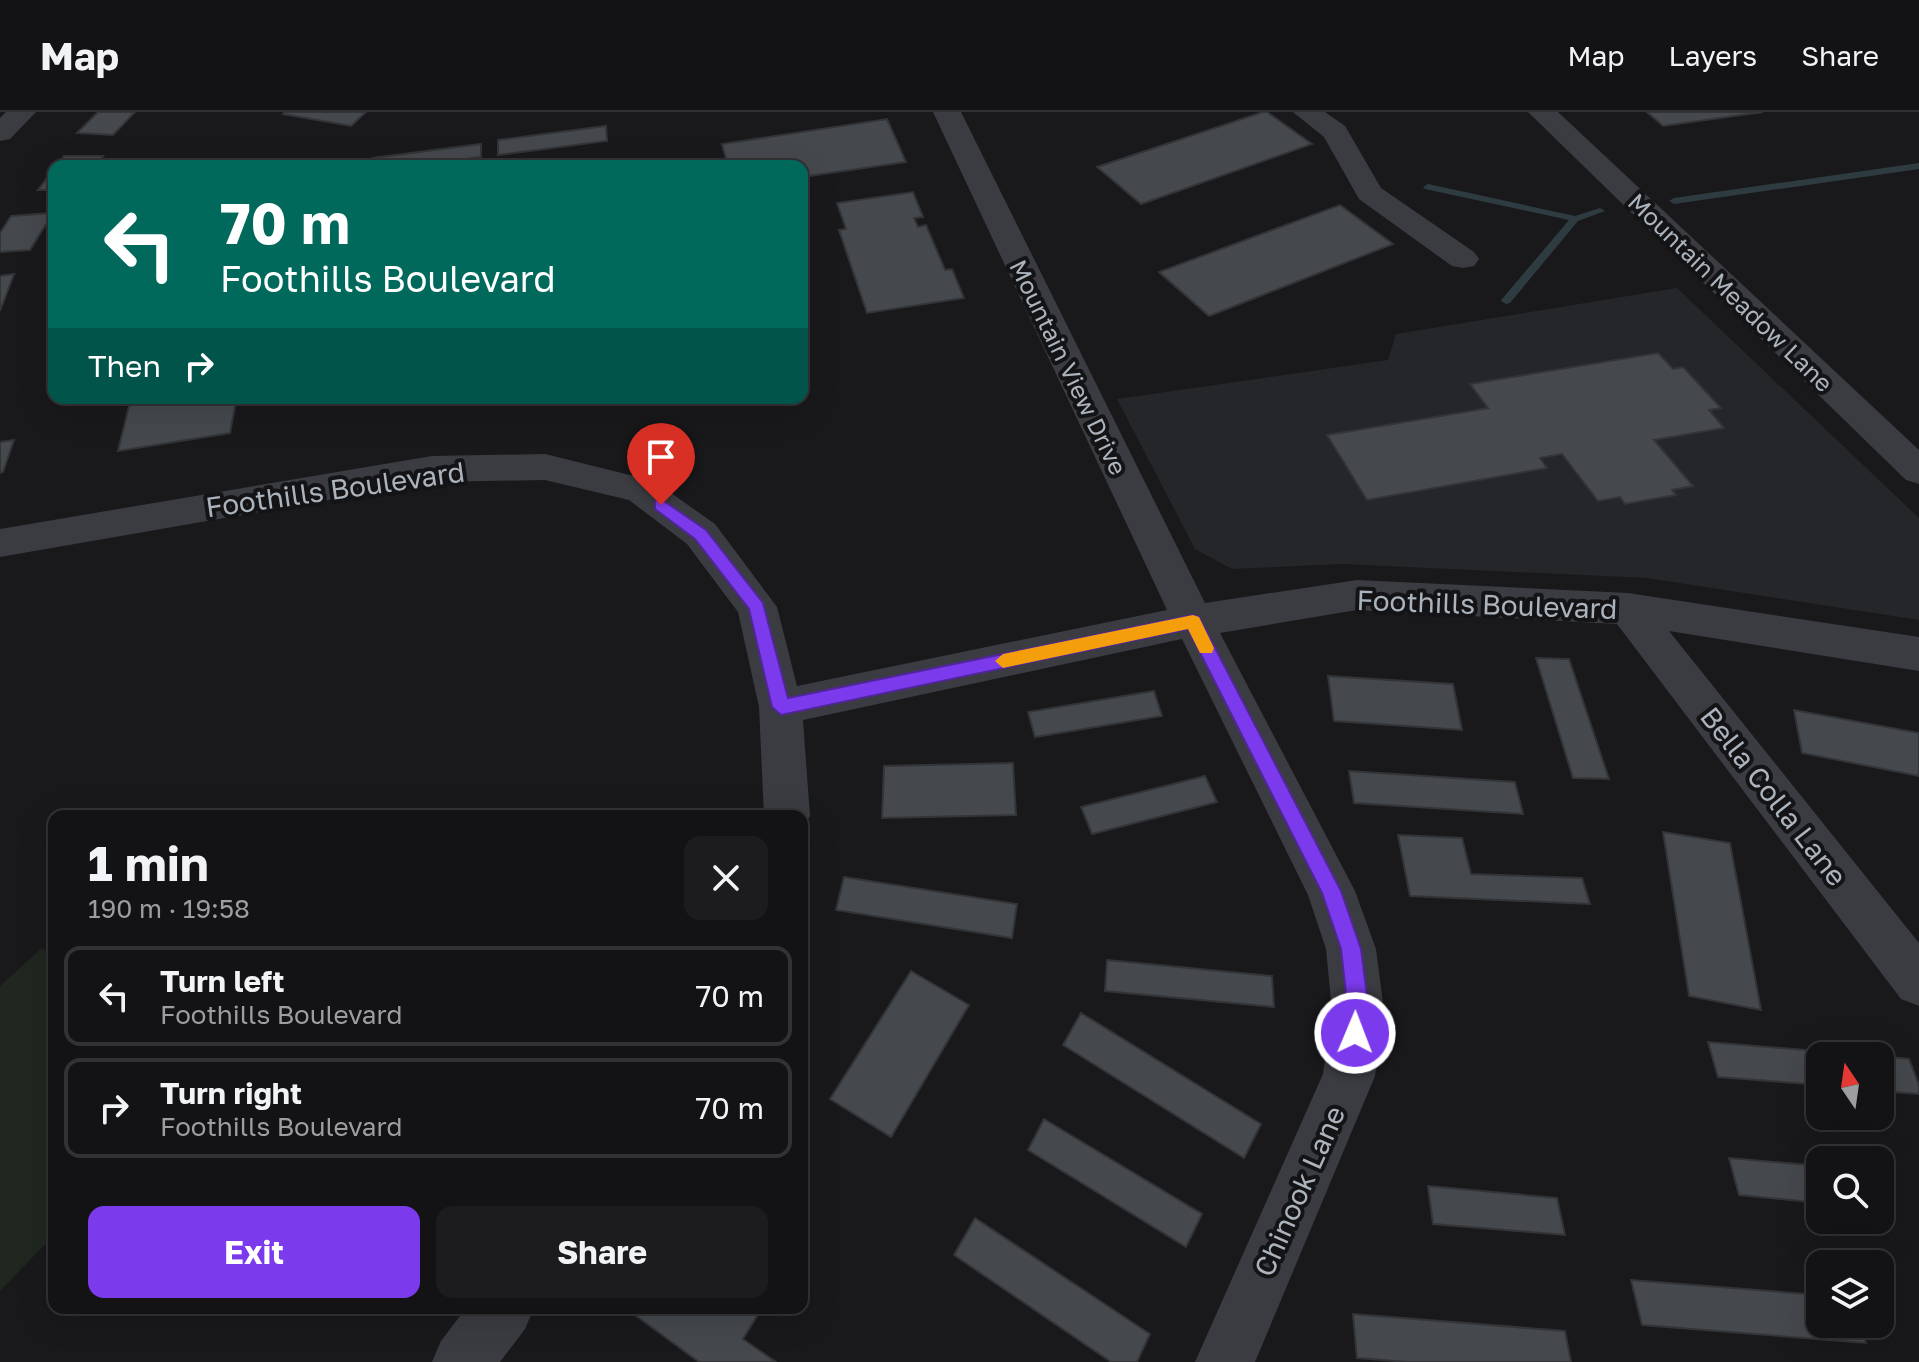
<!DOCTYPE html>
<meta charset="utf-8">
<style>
body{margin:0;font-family:"Golos Text",sans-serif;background:#1c1c1e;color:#f1f3f6;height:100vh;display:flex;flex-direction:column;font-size:30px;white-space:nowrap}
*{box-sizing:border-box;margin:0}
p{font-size:26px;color:#9d9ea0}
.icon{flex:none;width:44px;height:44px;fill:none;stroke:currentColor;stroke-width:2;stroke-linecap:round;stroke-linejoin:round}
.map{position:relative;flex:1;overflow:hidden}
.sheet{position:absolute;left:48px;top:698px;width:760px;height:504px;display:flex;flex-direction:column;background:#131315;border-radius:16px;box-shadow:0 8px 32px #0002,0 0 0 2px #323234}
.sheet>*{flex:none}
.guide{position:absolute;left:48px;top:48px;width:760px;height:244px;border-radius:16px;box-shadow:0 8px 32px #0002,0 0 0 2px #323234;background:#00695c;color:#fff;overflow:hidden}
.needle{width:52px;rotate:347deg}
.tools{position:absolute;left:1806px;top:930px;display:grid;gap:16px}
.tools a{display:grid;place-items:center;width:88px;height:88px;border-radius:16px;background:#131315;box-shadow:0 8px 32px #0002,0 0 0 2px #323234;font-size:40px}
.pin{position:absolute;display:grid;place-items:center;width:68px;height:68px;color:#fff;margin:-82px -34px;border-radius:50% 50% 50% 0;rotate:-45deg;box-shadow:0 0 8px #0007}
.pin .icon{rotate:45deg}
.me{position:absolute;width:88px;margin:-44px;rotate:1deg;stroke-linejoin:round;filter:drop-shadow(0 0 6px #0008)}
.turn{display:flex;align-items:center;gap:28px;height:168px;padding:0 40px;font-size:36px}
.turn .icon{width:104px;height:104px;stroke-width:2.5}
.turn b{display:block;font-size:56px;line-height:68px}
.then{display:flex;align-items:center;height:76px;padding:0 40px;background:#0003;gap:16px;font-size:30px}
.round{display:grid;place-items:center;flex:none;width:84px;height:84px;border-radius:16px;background:#1c1c1e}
.summary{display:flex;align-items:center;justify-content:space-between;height:136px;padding:0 40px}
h1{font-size:48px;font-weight:700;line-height:60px}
.action{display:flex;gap:16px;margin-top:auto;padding:16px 40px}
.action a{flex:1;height:92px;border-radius:16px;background:#7c3aed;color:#fff;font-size:32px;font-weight:700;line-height:92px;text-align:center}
.action a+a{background:#1c1c1e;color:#f1f3f6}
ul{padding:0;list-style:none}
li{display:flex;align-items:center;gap:24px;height:100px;margin:0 16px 12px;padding:0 24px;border:4px solid #323234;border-radius:16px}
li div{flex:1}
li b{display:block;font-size:30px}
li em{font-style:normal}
header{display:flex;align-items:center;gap:48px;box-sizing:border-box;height:112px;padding:0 40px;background:#131315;border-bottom:2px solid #323234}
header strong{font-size:38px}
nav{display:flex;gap:44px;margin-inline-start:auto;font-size:28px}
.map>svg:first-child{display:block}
</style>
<header>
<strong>Map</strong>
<nav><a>Map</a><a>Layers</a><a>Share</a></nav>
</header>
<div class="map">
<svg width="1919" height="1250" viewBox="0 0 1919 1250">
<rect width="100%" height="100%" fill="#19191c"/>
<polygon fill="#252629" points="1677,176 1919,406 1919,508 1647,466 1342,452 1232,457 1195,437 1117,287 1388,248 1396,222"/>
<polygon fill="#1f271f" points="42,836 54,845 54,1123 0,1179 0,874"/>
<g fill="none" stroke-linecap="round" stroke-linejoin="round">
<g fill="#2e3c41" fill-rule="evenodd">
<polygon points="1919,51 1919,57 1674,92 1669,89 1674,86"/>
<polygon points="1428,72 1575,104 1600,96 1605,99 1578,109 1510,191 1506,192 1501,189 1502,187 1569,108 1425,77 1423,75"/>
</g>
</g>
<g fill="#45484c" stroke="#333438" stroke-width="2">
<polygon points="98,0 135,0 113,23 77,21"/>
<polygon points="285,0 366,0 351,14 283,2"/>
<polygon points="1263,0 1267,0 1312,32 1141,92 1097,55"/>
<polygon points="1647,0 1763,0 1663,14"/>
<polygon points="887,7 906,50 802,65 802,54 728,54 722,32"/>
<polygon points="606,14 607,29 498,43 498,28"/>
<polygon points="481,32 481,45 417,54 372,54 373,46"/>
<polygon points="64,44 103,44 95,54 57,54"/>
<polygon points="54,57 54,78 38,78"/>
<polygon points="913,80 923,105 914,106 918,115 926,113 945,158 952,157 964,186 867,201 839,118 846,117 837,91"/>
<polygon points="1340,93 1393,132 1209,204 1159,160"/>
<polygon points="53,101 30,138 0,140 0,121 11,104"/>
<polygon points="14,162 0,199 0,164"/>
<polygon points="1658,241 1673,257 1683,255 1721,296 1709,298 1724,316 1654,328 1693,374 1672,378 1676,383 1625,392 1620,385 1598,389 1562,342 1540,346 1547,356 1367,388 1327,323 1488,296 1470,272"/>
<polygon points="131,286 229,286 229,290 236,289 230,321 118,339"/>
<polygon points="14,328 3,360 0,361 0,330"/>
<polygon points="1536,546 1569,547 1609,667 1573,666"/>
<polygon points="1328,564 1453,572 1462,618 1334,609"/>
<polygon points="1154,579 1162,604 1035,625 1028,600"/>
<polygon points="1794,598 1919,621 1919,664 1802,641"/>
<polygon points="1013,651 1016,703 882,706 884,654"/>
<polygon points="1349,659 1515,670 1523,702 1354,691"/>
<polygon points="1205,664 1217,690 1092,722 1081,695"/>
<polygon points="1663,720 1730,731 1761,898 1689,884"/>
<polygon points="1398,723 1462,726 1471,762 1582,766 1590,792 1410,784"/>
<polygon points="844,765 1017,792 1012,826 836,798"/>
<polygon points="1107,848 1272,864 1274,895 1105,879"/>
<polygon points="911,859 969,893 891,1025 830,987"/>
<polygon points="1081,901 1261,1012 1244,1046 1063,933"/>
<polygon points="1708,930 1879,944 1820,944 1820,973 1718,965"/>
<polygon points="1880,944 1909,947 1919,973 1919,982 1880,979"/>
<polygon points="1044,1007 1202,1102 1186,1135 1028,1038"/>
<polygon points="1729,1046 1820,1054 1820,1091 1739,1083"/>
<polygon points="1428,1074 1557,1086 1565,1123 1433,1112"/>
<polygon points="975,1106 1150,1222 1137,1250 1111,1250 954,1143"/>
<polygon points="1631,1168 1820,1183 1820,1212 1860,1212 1866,1231 1642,1213"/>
<polygon points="640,1196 762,1196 743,1227 776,1250 699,1250 635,1203"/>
<polygon points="1353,1202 1565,1219 1571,1250 1408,1250 1357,1246"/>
</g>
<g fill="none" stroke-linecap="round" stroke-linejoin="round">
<g fill="#3a3c41" fill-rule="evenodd">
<polygon points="6,0 36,0 10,27 0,29 0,6"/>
<polygon points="933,0 961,0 1205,491 1357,468 1628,481 1919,525 1919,559 1669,519 1919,831 1919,894 1901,887 1617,512 1357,498 1220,521 1355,779 1376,837 1384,899 1375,964 1255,1250 1195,1250 1323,962 1332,899 1326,837 1308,783 1182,527 803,608 810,704 802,719 802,704 764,704 759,595 738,500 687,432 629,388 545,368 432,370 0,445 0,417 432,344 545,342 654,369 715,412 777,495 797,574 1167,498"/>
<polygon points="1293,0 1325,0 1345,14 1381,76 1474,140 1479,147 1474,154 1463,156 1452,154 1359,87 1324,25"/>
<polygon points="1528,0 1558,0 1919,338 1919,372 1906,368"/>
<polygon points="466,1196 534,1196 525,1217 500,1250 432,1250 441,1229"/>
</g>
</g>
<polygon fill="#7c3aed" stroke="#51269a" stroke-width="2" points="661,387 706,418 763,491 788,586 1193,503 1199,505 1341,779 1361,837 1369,899 1363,928 1355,931 1348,928 1345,921 1348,899 1341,837 1322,781 1188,517 781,603 772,595 749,497 695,427 655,397 655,389"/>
<polygon fill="#f59e0b" points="1193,503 1199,505 1214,536 1212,541 1200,541 1188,517 1003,556 995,549 1003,542"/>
<g text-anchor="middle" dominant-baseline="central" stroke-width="8" stroke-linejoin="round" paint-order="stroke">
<g font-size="24" fill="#abb3bc" stroke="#141417">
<text transform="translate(1731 180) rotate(44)">Mountain Meadow Lane</text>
<text transform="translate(1069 255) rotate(64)">Mountain View Drive</text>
</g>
<g font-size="28" fill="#abb3bc" stroke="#141417">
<text transform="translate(335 377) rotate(-8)">Foothills Boulevard</text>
<text transform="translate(1487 492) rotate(2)">Foothills Boulevard</text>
<text transform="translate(1774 684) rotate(52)">Bella Colla Lane</text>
<text transform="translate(1299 1079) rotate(-66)">Chinook Lane</text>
</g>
</g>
</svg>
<div class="tools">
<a><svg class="needle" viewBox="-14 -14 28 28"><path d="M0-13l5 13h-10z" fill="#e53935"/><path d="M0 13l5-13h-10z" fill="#9d9ea0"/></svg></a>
<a><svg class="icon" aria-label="search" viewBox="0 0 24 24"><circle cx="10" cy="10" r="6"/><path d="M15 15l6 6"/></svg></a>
<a><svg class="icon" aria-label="layers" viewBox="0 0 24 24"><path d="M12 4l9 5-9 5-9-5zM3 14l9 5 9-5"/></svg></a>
</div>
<div class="pin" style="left:661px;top:393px;background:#d93025"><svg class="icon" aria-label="arrive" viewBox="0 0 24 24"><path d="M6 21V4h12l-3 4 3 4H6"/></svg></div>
<svg class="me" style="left:1355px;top:921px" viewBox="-20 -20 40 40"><circle r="17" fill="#7c3aed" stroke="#fff" stroke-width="3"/><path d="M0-11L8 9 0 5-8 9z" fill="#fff"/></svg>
<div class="guide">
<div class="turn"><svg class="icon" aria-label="left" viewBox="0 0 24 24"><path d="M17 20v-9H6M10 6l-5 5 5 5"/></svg><div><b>70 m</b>Foothills Boulevard</div></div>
<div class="then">Then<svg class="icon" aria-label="right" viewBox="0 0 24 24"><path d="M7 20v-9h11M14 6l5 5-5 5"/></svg></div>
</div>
<section class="sheet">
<div class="summary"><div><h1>1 min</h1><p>190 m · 19:58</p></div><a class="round"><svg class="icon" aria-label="close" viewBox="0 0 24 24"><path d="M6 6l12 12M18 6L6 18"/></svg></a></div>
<ul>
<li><svg class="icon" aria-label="left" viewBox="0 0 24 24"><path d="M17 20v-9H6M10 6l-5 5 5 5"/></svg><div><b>Turn left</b><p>Foothills Boulevard</p></div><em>70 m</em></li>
<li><svg class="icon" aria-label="right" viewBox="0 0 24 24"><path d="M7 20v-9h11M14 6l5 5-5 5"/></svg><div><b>Turn right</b><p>Foothills Boulevard</p></div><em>70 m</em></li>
</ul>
<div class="action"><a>Exit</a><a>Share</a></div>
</section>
</div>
